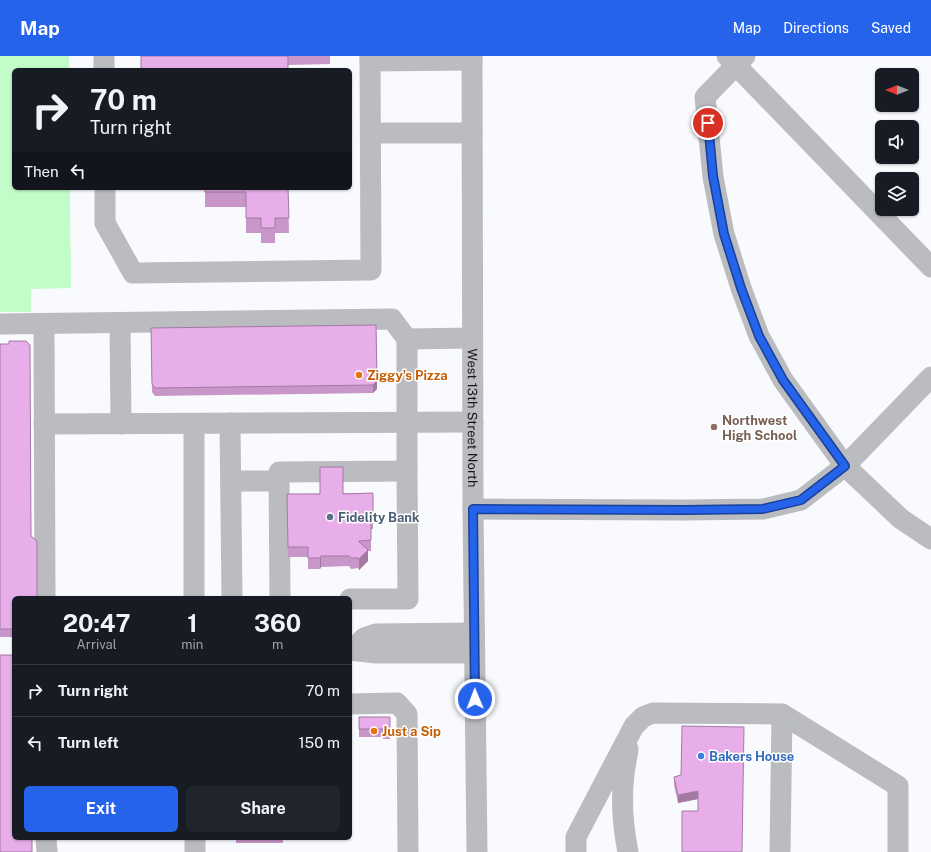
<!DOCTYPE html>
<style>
body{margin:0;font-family:"Public Sans",sans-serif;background:#20242c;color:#f1f3f6;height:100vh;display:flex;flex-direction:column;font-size:15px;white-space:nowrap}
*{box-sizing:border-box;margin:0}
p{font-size:13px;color:#9ea1a6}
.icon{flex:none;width:22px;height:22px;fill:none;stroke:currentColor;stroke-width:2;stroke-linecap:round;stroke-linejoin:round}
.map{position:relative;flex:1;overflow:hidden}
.side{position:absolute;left:12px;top:540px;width:340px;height:244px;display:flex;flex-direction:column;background:#171b24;border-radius:6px;box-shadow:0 1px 3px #0004}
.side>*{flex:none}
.hud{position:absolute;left:12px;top:12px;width:340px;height:122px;border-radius:6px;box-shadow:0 1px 3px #0004;background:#171b24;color:#f1f3f6;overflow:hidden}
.needle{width:26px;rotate:270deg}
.tools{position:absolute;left:875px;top:12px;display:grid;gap:8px}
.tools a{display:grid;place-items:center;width:44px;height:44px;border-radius:6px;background:#171b24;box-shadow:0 1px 3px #0004;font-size:20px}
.pin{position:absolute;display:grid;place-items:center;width:34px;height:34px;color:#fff;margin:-17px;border:2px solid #fff;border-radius:50%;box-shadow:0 1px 4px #0007}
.me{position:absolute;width:44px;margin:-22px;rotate:359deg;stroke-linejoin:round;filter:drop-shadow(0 0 3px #0008)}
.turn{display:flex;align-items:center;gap:14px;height:84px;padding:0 12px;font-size:18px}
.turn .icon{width:52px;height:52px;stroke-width:2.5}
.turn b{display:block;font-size:28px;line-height:34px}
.then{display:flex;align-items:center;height:38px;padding:0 12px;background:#0003;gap:8px;font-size:15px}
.eta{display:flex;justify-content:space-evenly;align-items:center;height:68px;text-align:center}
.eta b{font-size:24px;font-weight:700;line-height:28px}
.cta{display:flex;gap:8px;margin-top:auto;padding:8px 12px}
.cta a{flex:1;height:46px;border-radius:6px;background:#2563eb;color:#fff;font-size:16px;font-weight:700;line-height:46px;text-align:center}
.cta a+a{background:#20242c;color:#f1f3f6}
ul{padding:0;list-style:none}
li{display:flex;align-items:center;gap:12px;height:52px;padding:0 12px;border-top:1px solid #363941}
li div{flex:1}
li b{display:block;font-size:15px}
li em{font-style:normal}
header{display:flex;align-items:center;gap:24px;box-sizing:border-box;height:56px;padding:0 20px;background:#2563eb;color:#fff}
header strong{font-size:19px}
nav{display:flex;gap:22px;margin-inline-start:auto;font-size:14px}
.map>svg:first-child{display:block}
</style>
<header>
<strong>Map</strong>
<nav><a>Map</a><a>Directions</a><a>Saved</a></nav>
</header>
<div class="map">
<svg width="931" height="796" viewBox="0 0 931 796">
<rect width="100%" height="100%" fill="#f9fafe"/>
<polygon fill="#c2fcc8" points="0,0 69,0 69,14 14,14 14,132 70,132 71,232 31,233 31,256 0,256"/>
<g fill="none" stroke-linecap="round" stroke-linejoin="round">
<g stroke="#babcbf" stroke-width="21">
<polyline points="104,0 104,14"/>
<path id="s1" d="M472,0L473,453L477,796"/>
<polyline points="727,0 931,211"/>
<polyline points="745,0 705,41 713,121 724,178 741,232 759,280 783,324 845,410 901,463 931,483"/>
<polyline points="370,5 472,4"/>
<polyline points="371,77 472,77"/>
<polyline points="105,132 105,167 133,217 371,214 370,0"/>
<polyline points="120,267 121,368"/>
<polyline points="0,268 392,263 407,283 472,282"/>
<polyline points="44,268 45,542"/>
<polyline points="230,367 232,542"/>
<polyline points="44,368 473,366"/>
<polyline points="194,368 194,542"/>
<polyline points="231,425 279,425"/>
<polyline points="473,453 685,454 763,453 801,444 845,410 931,321"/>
<polyline points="280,542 279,416 407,415 407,283"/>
<polyline points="350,543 408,543 407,415"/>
<polyline points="350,594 376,597 474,597"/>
<polyline points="353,594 364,582 376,578 474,577"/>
<polyline points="350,648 397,647 407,658 408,796"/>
<polyline points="46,782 47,796"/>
<polyline points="195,782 195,796"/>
<polyline points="576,796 576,781 634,670 643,661 653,657 782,658 898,730 898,796"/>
<path d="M628,796C623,771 621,743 624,718C625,710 627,701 628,693"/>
<polyline points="780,796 782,658"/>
</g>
</g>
<g fill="#c896c9">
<polygon points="141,0 330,0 330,8 288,9"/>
<polygon points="205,132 288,132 289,177 275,177 275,187 261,187 261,177 246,177 246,151 205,151"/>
<polygon points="376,269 377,333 373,337 155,340 152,336 151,272"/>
<polygon points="0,288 14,542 14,581 0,581"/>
<polygon points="373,437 373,473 371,473 371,495 368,495 368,505 359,514 358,512 351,513 349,510 321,511 320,513 308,513 308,501 288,501 287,438"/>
<polygon points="359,661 390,661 390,683 383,683 383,681 359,681"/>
<polygon points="681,719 742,796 698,755 698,743 678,747 674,729 674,721"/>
<rect x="236" y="782" width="47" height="5"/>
</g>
<g fill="#a27aa4">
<polygon points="377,325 377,333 373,337 373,329"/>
<polygon points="368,494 368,505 359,514 359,503"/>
<polygon points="321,500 321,511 320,513 320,502"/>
<polygon points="698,735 698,743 678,747 678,739"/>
</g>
<g fill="#e8aeea" stroke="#a27aa4">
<rect x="141" y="0" width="147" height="14"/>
<polygon points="205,132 288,132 289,162 275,162 275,172 261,172 261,162 246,162 246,136 205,136"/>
<polygon points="376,269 377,325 373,329 155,332 152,328 151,272"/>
<polygon points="9,285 26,285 30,289 31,480 37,485 37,542 14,542 14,573 0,573 0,288 9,288"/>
<polygon points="320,411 343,411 343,438 373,437 373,462 371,462 371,484 359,485 359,486 368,494 359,503 358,502 351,502 349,500 321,500 320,502 308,502 308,491 288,491 287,438 320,438"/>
<polygon points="0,599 14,599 14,782 32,782 32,796 0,796"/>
<polygon points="359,661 390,661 390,675 383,675 383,673 359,673"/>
<polygon points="682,670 744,671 742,796 682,796 682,755 698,755 698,735 678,739 674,721 681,719"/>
</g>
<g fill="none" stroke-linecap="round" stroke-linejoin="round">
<defs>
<polyline id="route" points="475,643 473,453 685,454 763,453 801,444 845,410 783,324 759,280 741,232 724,178 713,120 708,67"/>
</defs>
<use href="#route" stroke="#184099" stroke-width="10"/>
<use href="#route" stroke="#2563eb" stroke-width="7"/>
</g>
<g fill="#e8710a" stroke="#fff" stroke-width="1.5">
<circle cx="359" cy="319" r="4"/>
<circle cx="374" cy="675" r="4"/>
</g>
<circle fill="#8d6e63" stroke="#fff" stroke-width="1.5" cx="714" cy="371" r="4"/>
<circle fill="#5c6f8a" stroke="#fff" stroke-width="1.5" cx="330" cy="461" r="4"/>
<circle fill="#3f7fe0" stroke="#fff" stroke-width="1.5" cx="701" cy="700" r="4"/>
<g text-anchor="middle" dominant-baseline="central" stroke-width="3" stroke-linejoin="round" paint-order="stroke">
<g font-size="13" font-weight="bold" fill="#c56008" stroke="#fff" text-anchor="start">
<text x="367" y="319">Ziggy's Pizza</text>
<text x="382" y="675">Just a Sip</text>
</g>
<g font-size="13" fill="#151518" stroke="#fff">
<text stroke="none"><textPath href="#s1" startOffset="362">West 13th Street North</textPath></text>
</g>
<g font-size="13" font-weight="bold" fill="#785e54" stroke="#fff" text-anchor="start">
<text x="722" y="364">Northwest<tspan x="722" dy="15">High School</tspan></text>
</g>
<g font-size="13" font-weight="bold" fill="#4e5e75" stroke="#fff" text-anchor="start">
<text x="338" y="461">Fidelity Bank</text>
</g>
<g font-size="13" font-weight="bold" fill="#366cbe" stroke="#fff" text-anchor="start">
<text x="709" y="700">Bakers House</text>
</g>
</g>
</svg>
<div class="tools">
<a><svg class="needle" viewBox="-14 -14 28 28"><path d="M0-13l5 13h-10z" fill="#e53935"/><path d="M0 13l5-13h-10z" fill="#9ea1a6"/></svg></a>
<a><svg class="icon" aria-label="sound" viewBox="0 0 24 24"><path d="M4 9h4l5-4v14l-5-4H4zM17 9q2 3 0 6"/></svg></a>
<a><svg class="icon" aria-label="layers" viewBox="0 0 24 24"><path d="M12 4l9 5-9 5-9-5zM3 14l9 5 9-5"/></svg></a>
</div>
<div class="pin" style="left:708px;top:67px;background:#d93025"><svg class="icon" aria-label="arrive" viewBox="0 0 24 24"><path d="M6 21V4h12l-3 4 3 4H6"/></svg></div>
<svg class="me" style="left:475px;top:643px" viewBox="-20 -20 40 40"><circle r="17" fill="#2563eb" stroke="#fff" stroke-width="3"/><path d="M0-11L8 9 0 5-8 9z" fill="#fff"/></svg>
<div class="hud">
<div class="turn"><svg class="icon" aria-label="right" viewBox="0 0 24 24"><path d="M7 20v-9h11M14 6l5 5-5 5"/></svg><div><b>70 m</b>Turn right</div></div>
<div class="then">Then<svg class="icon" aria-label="left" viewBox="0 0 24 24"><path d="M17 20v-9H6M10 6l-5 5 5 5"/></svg></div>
</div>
<section class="side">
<div class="eta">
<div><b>20:47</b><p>Arrival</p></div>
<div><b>1</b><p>min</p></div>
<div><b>360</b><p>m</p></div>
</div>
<ul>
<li><svg class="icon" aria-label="right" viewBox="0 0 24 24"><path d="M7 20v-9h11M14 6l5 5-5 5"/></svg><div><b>Turn right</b></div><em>70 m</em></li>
<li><svg class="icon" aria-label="left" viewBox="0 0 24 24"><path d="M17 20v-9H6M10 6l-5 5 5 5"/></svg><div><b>Turn left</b></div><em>150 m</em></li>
</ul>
<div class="cta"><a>Exit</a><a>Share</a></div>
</section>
</div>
